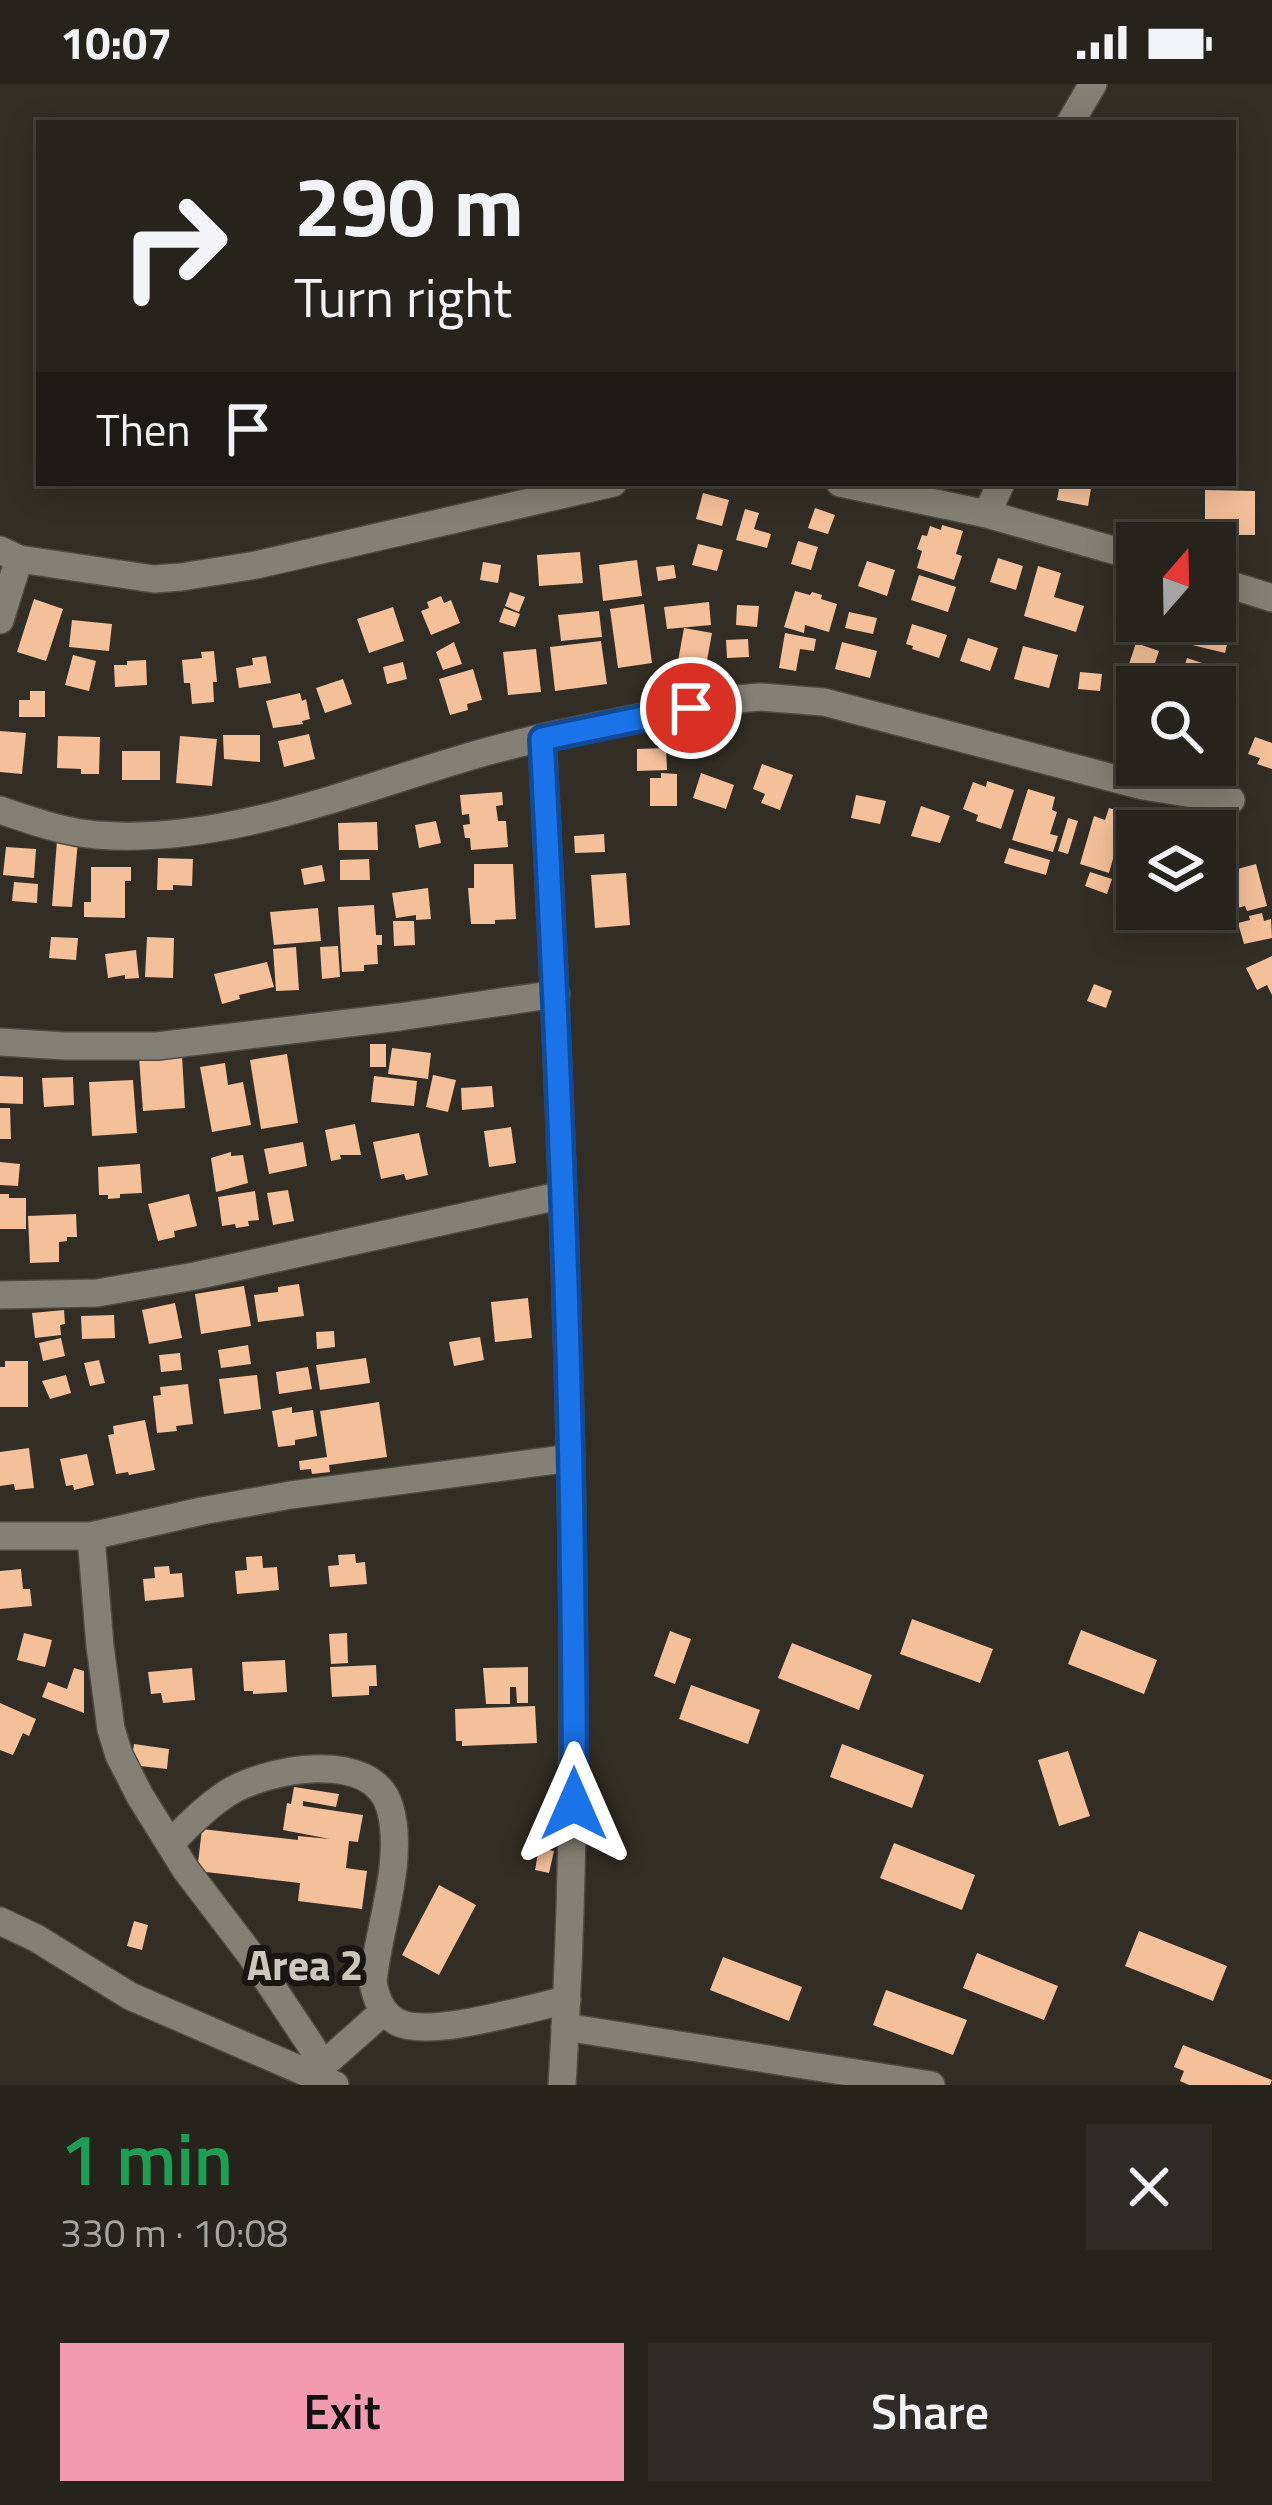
<!DOCTYPE html>
<meta charset="utf-8">
<style>
body{margin:0;font-family:"Titillium Web",sans-serif;background:#2e2a25;color:#f1f3f6;height:100vh;display:flex;flex-direction:column;font-size:45px;white-space:nowrap}
*{box-sizing:border-box;margin:0}
p{font-size:39px;color:#a4a4a3}
.icon{flex:none;width:66px;height:66px;fill:none;stroke:currentColor;stroke-width:2;stroke-linecap:round;stroke-linejoin:round}
.map{position:relative;height:2001px;overflow:hidden}
.panel{display:flex;flex-direction:column;background:#26221c;flex:1}
.panel>*{flex:none}
.guide{position:absolute;left:36px;top:36px;width:1200px;height:366px;border-radius:0px;box-shadow:0 6px 30px #0003,0 0 0 3px #423f3b;background:#26221c;color:#f1f3f6;overflow:hidden}
.needle{width:78px;rotate:20deg}
.fabs{position:absolute;left:1116px;top:438px;display:grid;gap:24px}
.fabs a{display:grid;place-items:center;width:120px;height:120px;border-radius:0px;background:#26221c;box-shadow:0 6px 30px #0003,0 0 0 3px #423f3b;font-size:60px}
.pin{position:absolute;display:grid;place-items:center;width:102px;height:102px;color:#fff;margin:-51px;border:6px solid #fff;border-radius:50%;box-shadow:0 3px 12px #0007}
.me{position:absolute;width:132px;margin:-66px;rotate:0deg;stroke-linejoin:round;filter:drop-shadow(0 0 9px #0008)}
.turn{display:flex;align-items:center;gap:42px;height:252px;padding:0 60px;font-size:54px}
.turn .icon{width:156px;height:156px;stroke-width:2.5}
.turn b{display:block;font-size:84px;line-height:102px}
.then{display:flex;align-items:center;height:114px;padding:0 60px;background:#0003;gap:24px;font-size:45px}
.round{display:grid;place-items:center;flex:none;width:126px;height:126px;border-radius:0px;background:#2e2a25}
.summary{display:flex;align-items:center;justify-content:space-between;height:204px;padding:0 60px}
h1{font-size:72px;font-weight:600;line-height:90px;color:#1e9e55}
.action{display:flex;gap:24px;margin-top:auto;padding:24px 60px}
.action a{flex:1;height:138px;border-radius:0px;background:#f29aaf;color:#111;font-size:48px;font-weight:600;line-height:138px;text-align:center}
.action a+a{background:#2e2a25;color:#f1f3f6}
.status{display:flex;justify-content:space-between;align-items:center;height:84px;padding:0 60px;background:#26221c;direction:ltr}
.status svg{height:33px;fill:currentColor}
.map>svg:first-child{display:block}
</style>
<div class="status"><b>10:07</b><svg viewBox="0 0 49 12"><path d="M0 12V9h3v3zM5 12V6h3v6zM10 12V3h3v9zM15 12V0h3v12zM26 1h20v11H26zM47 4h2v5h-2z"/></svg></div>
<div class="map">
<svg width="1272" height="2001" viewBox="0 0 1272 2001">
<rect width="100%" height="100%" fill="#322e25"/>
<g fill="#f4c099">
<polygon points="1060,399 1092,399 1088,422 1057,416"/>
<polygon points="1205,406 1255,407 1255,451 1226,451 1226,459 1205,459"/>
<polygon points="703,409 729,416 722,442 696,435"/>
<polygon points="815,424 835,431 828,450 808,444"/>
<polygon points="745,425 759,429 754,445 771,450 767,464 736,456"/>
<polygon points="942,441 963,447 956,470 962,472 954,496 917,484 922,467 917,465 922,451 927,452 930,442 941,446"/>
<polygon points="798,457 818,463 811,486 791,480"/>
<polygon points="698,460 723,466 717,487 692,481"/>
<polygon points="580,468 583,499 539,502 537,471"/>
<polygon points="998,474 1023,482 1016,506 990,498"/>
<polygon points="637,476 642,512 603,517 599,481"/>
<polygon points="867,477 895,486 887,512 858,502"/>
<polygon points="483,478 501,481 498,499 480,496"/>
<polygon points="674,481 676,494 658,497 656,483"/>
<polygon points="1038,482 1061,489 1054,513 1084,522 1076,548 1024,532"/>
<polygon points="919,491 956,503 948,528 911,516"/>
<polygon points="795,507 810,511 812,508 822,511 821,515 837,520 829,548 805,541 804,549 784,543"/>
<polygon points="510,508 525,513 519,528 505,522"/>
<polygon points="441,512 444,519 451,516 460,539 431,551 421,527 429,524 427,518"/>
<polygon points="34,515 63,525 46,577 17,568"/>
<polygon points="709,518 711,541 667,545 664,523"/>
<polygon points="644,520 652,579 618,584 610,525"/>
<polygon points="737,521 759,522 757,543 736,541"/>
<polygon points="393,523 404,557 369,569 357,535"/>
<polygon points="504,524 520,530 515,543 499,538"/>
<polygon points="599,527 602,553 561,557 558,531"/>
<polygon points="1217,527 1234,531 1225,569 1188,560 1194,537 1215,537"/>
<polygon points="849,528 877,534 873,550 845,544"/>
<polygon points="72,536 112,540 109,567 69,563"/>
<polygon points="912,540 947,551 939,574 912,565 913,562 906,560"/>
<polygon points="684,544 712,549 706,582 678,577"/>
<polygon points="785,549 816,555 814,567 800,565 796,587 779,584"/>
<polygon points="968,554 998,564 990,587 960,577"/>
<polygon points="748,555 749,573 727,574 726,556"/>
<polygon points="601,557 607,600 555,607 550,563"/>
<polygon points="454,558 462,580 443,586 436,568"/>
<polygon points="842,558 877,567 870,594 835,585"/>
<polygon points="1136,559 1159,567 1152,588 1129,580"/>
<polygon points="1023,562 1058,571 1049,604 1014,595"/>
<polygon points="536,565 541,608 508,611 503,568"/>
<polygon points="214,567 217,598 213,598 214,618 192,620 190,599 184,599 182,576 202,574 201,568"/>
<polygon points="73,571 96,577 89,607 65,601"/>
<polygon points="266,572 271,599 239,604 236,584 253,581 252,574"/>
<polygon points="1187,574 1211,582 1205,602 1181,594"/>
<polygon points="146,576 147,601 115,603 114,581 127,581 127,577"/>
<polygon points="403,578 407,595 387,600 383,583"/>
<polygon points="473,585 482,616 467,620 468,626 450,631 439,595"/>
<polygon points="1080,588 1102,590 1100,607 1078,605"/>
<polygon points="343,595 352,620 325,629 316,604"/>
<polygon points="30,607 45,607 45,633 19,633 19,616 30,616"/>
<polygon points="300,609 302,617 306,615 310,635 302,637 303,640 273,644 266,617"/>
<polygon points="1132,611 1137,613 1137,661 1116,654"/>
<polygon points="0,647 26,649 22,690 0,688"/>
<polygon points="309,650 315,675 284,683 278,657"/>
<polygon points="223,651 260,651 260,678 224,675"/>
<polygon points="58,652 100,653 99,690 81,690 81,685 57,684"/>
<polygon points="180,652 217,655 212,702 176,699"/>
<polygon points="1255,653 1272,659 1272,685 1257,680 1260,674 1248,670"/>
<polygon points="666,664 667,686 637,687 637,665"/>
<rect x="122" y="667" width="38" height="29"/>
<polygon points="762,680 793,691 780,726 761,719 765,710 753,705"/>
<polygon points="661,689 677,690 677,722 650,722 650,694 661,694"/>
<polygon points="701,689 734,701 726,725 693,714"/>
<polygon points="987,697 1014,706 1001,745 976,737 978,731 963,725 973,698 986,703"/>
<polygon points="1028,705 1055,713 1052,726 1057,728 1050,750 1058,752 1053,768 1012,756"/>
<polygon points="502,708 503,721 496,722 498,737 506,737 508,763 471,766 470,754 465,754 463,741 470,740 469,730 462,731 460,711"/>
<polygon points="856,711 886,717 880,740 851,734"/>
<polygon points="921,722 950,732 940,759 911,752"/>
<polygon points="1109,724 1126,729 1109,789 1080,780 1094,732 1105,736"/>
<polygon points="1068,734 1078,737 1068,770 1058,767"/>
<polygon points="436,737 441,759 419,764 415,741"/>
<polygon points="377,738 378,766 339,766 338,739"/>
<polygon points="604,750 605,768 575,769 574,752"/>
<polygon points="57,756 78,757 72,823 52,822"/>
<polygon points="6,763 36,765 34,794 3,791"/>
<polygon points="1009,764 1050,776 1046,791 1004,779"/>
<polygon points="158,774 193,775 192,802 173,801 173,806 157,806"/>
<polygon points="369,775 370,796 340,796 340,776"/>
<polygon points="474,780 513,780 516,835 495,836 495,840 471,840 468,804 474,804"/>
<polygon points="1256,780 1267,822 1247,827 1245,822 1223,828 1215,795 1236,790 1234,786"/>
<polygon points="322,781 325,797 304,801 301,785"/>
<polygon points="91,783 131,783 131,797 125,797 125,834 84,833 84,818 91,818"/>
<polygon points="1090,788 1112,795 1107,810 1085,802"/>
<polygon points="626,789 630,841 595,844 591,791"/>
<polygon points="14,798 38,800 37,819 12,817"/>
<polygon points="428,804 431,835 416,836 416,831 396,834 392,809"/>
<polygon points="374,821 376,851 382,851 382,861 377,861 378,880 364,881 364,887 342,888 338,823"/>
<polygon points="318,824 321,857 274,861 270,828"/>
<polygon points="1262,829 1264,837 1271,835 1272,854 1244,860 1238,839 1250,836 1249,832"/>
<polygon points="393,837 414,837 415,861 394,862"/>
<polygon points="51,853 78,854 76,876 49,874"/>
<polygon points="147,853 174,854 173,894 145,893"/>
<polygon points="338,862 340,893 322,895 320,863"/>
<polygon points="296,863 299,906 276,907 273,865"/>
<polygon points="136,866 139,894 125,895 125,891 108,894 105,870"/>
<polygon points="1272,872 1272,911 1267,901 1257,906 1246,884"/>
<polygon points="267,878 274,903 239,911 240,915 222,920 214,890"/>
<polygon points="1094,900 1112,907 1106,924 1087,917"/>
<rect x="370" y="960" width="16" height="23"/>
<polygon points="392,964 431,969 428,995 388,990"/>
<polygon points="287,970 298,1039 261,1045 250,976"/>
<polygon points="182,971 185,1024 143,1027 139,973"/>
<polygon points="225,979 228,1001 243,998 251,1041 212,1048 200,983"/>
<polygon points="433,991 456,996 448,1028 426,1023"/>
<polygon points="0,992 23,993 23,1020 0,1019"/>
<polygon points="374,992 417,997 414,1022 371,1018"/>
<polygon points="73,993 74,1021 44,1023 42,994"/>
<polygon points="133,996 137,1049 92,1052 89,998"/>
<polygon points="492,1002 494,1023 462,1026 461,1004"/>
<polygon points="0,1024 10,1024 11,1055 0,1055"/>
<polygon points="355,1040 361,1071 340,1071 341,1075 331,1077 325,1046"/>
<polygon points="511,1043 516,1079 489,1083 484,1047"/>
<polygon points="419,1049 428,1091 406,1096 404,1090 381,1095 373,1058"/>
<polygon points="303,1058 307,1082 269,1090 264,1065"/>
<polygon points="231,1068 231,1072 243,1071 248,1099 216,1108 211,1074"/>
<polygon points="0,1078 20,1080 18,1102 0,1101"/>
<polygon points="140,1080 142,1109 120,1110 120,1114 108,1115 108,1111 99,1111 98,1083"/>
<polygon points="288,1106 294,1137 273,1141 267,1109"/>
<polygon points="255,1107 259,1136 248,1137 249,1142 236,1144 235,1140 222,1142 218,1113"/>
<polygon points="0,1110 9,1110 9,1114 26,1114 26,1145 0,1145"/>
<polygon points="189,1110 197,1142 174,1147 175,1153 158,1157 148,1120"/>
<polygon points="76,1130 77,1153 67,1153 67,1157 59,1158 59,1178 30,1179 28,1132"/>
<polygon points="299,1200 304,1232 258,1238 254,1211 278,1208 278,1203"/>
<polygon points="244,1202 251,1242 201,1250 195,1210"/>
<polygon points="528,1214 532,1254 495,1258 491,1218"/>
<polygon points="175,1219 182,1254 149,1260 142,1226"/>
<polygon points="64,1226 65,1240 60,1241 61,1251 35,1254 32,1229"/>
<polygon points="114,1231 115,1254 82,1255 81,1232"/>
<polygon points="334,1247 335,1263 317,1265 316,1248"/>
<polygon points="480,1253 484,1276 454,1282 449,1258"/>
<polygon points="61,1254 65,1272 43,1277 39,1259"/>
<polygon points="248,1261 251,1280 221,1284 218,1266"/>
<polygon points="180,1269 182,1286 161,1288 159,1271"/>
<polygon points="366,1274 370,1299 320,1306 316,1281"/>
<polygon points="99,1276 105,1299 90,1302 84,1279"/>
<polygon points="5,1277 28,1277 28,1323 0,1323 0,1283 5,1283"/>
<polygon points="308,1283 312,1305 279,1310 276,1288"/>
<polygon points="66,1291 71,1309 50,1315 42,1297"/>
<polygon points="257,1291 261,1325 224,1330 219,1295"/>
<polygon points="188,1300 193,1340 176,1342 177,1347 157,1349 153,1312 161,1311 160,1303"/>
<polygon points="379,1318 387,1373 329,1381 330,1388 312,1390 311,1385 300,1386 299,1377 327,1373 320,1327"/>
<polygon points="292,1323 292,1329 313,1326 317,1352 295,1356 295,1361 278,1363 272,1327"/>
<polygon points="145,1336 155,1386 129,1391 128,1388 116,1390 108,1351 114,1350 113,1342"/>
<polygon points="29,1364 34,1404 15,1406 14,1400 0,1402 0,1368"/>
<polygon points="87,1370 94,1401 74,1406 73,1401 66,1402 60,1375"/>
<polygon points="355,1470 356,1479 365,1478 367,1500 330,1503 328,1482 339,1481 338,1471"/>
<polygon points="262,1472 263,1484 277,1483 279,1506 237,1510 235,1487 247,1486 246,1473"/>
<polygon points="169,1482 170,1490 182,1489 184,1513 145,1517 143,1495 155,1494 154,1483"/>
<polygon points="21,1485 23,1505 30,1505 32,1522 0,1525 0,1487"/>
<polygon points="912,1535 993,1565 980,1599 900,1570"/>
<polygon points="1081,1546 1157,1576 1144,1610 1068,1580"/>
<polygon points="670,1547 691,1555 675,1600 654,1592"/>
<polygon points="24,1549 52,1556 45,1583 17,1576"/>
<polygon points="347,1549 348,1579 331,1580 329,1550"/>
<polygon points="792,1559 872,1591 859,1626 778,1594"/>
<polygon points="285,1576 287,1608 253,1610 253,1607 244,1607 242,1578"/>
<polygon points="376,1581 377,1602 369,1602 369,1611 332,1613 330,1583"/>
<polygon points="528,1583 528,1619 517,1619 516,1603 510,1603 510,1620 486,1620 483,1584"/>
<polygon points="74,1584 84,1587 84,1629 42,1613 48,1598 67,1605"/>
<polygon points="192,1584 195,1616 163,1619 161,1609 151,1610 148,1588"/>
<polygon points="691,1601 760,1626 748,1660 679,1635"/>
<polygon points="0,1619 36,1635 29,1652 23,1649 13,1671 0,1666"/>
<polygon points="535,1622 537,1659 462,1662 462,1657 456,1657 455,1625"/>
<polygon points="134,1660 169,1665 167,1685 131,1681"/>
<polygon points="842,1660 924,1691 912,1724 830,1693"/>
<polygon points="1068,1667 1090,1732 1059,1742 1038,1676"/>
<polygon points="294,1703 339,1710 336,1723 303,1717 303,1722 363,1731 358,1758 349,1757 346,1784 367,1787 362,1825 298,1817 300,1799 197,1787 202,1745 298,1756 298,1752 330,1755 283,1746 287,1719 291,1720"/>
<polygon points="894,1759 975,1791 962,1826 880,1794"/>
<polygon points="539,1764 554,1767 549,1789 535,1786"/>
<polygon points="439,1801 476,1821 439,1891 402,1871"/>
<polygon points="134,1837 148,1841 142,1866 127,1862"/>
<polygon points="1139,1847 1227,1882 1213,1917 1125,1882"/>
<polygon points="977,1869 1058,1902 1044,1936 963,1904"/>
<polygon points="723,1873 802,1903 789,1937 710,1906"/>
<polygon points="886,1906 967,1936 953,1971 873,1941"/>
<polygon points="1183,1961 1272,1996 1270,2001 1189,2001 1180,1997 1184,1987 1174,1983"/>
</g>
<g fill="none" stroke-linecap="round" stroke-linejoin="round">
<defs>
<g id="street">
<polyline points="1070,39 1093,0"/>
<polyline points="840,399 987,430 1137,473"/>
<polyline points="987,430 1001,399"/>
<polyline points="0,466 19,475 154,495 181,493 256,481 613,399"/>
<polyline points="1215,496 1272,514"/>
<polyline points="0,536 19,475"/>
<path d="M542,655C553,861 562,1067 568,1273C575,1516 577,1758 562,2001"/>
<path d="M0,726C32,737 63,748 97,751C226,761 356,705 478,670C559,647 644,634 727,616L760,613L824,618L1143,702L1231,716"/>
<polyline points="0,958 65,962 157,962 399,933 556,910"/>
<polyline points="0,1211 97,1209 195,1192 563,1111"/>
<polyline points="0,1452 91,1452 202,1427 291,1411 571,1374"/>
<polyline points="91,1452 100,1562 111,1645 119,1671 140,1712 186,1786 250,1870 312,1963 321,1983 325,2001"/>
<path d="M170,1760C187,1742 205,1724 226,1710C264,1685 373,1663 390,1724C405,1776 378,1845 373,1898C376,1914 381,1929 397,1938C429,1955 529,1924 567,1916"/>
<polyline points="0,1837 36,1854 130,1912 335,2001"/>
<polyline points="565,1943 931,2001"/>
<polyline points="321,1983 384,1927"/>
</g>
</defs>
<use href="#street" stroke="#4e4b43" stroke-width="30"/>
<use href="#street" stroke="#848075" stroke-width="27"/>
</g>
<g fill="none" stroke-linecap="round" stroke-linejoin="round">
<defs>
<path id="route" d="M574,1720C575,1629 573,1538 572,1447C568,1183 556,919 542,655L691,624"/>
</defs>
<use href="#route" stroke="#114b97" stroke-width="30"/>
<use href="#route" stroke="#1a73e8" stroke-width="21"/>
</g>
<g text-anchor="middle" dominant-baseline="central" stroke-width="12" stroke-linejoin="round" paint-order="stroke">
<g font-size="42" font-weight="bold" fill="#cbc7bb" stroke="#181612">
<text x="305" y="1880">Area 2</text>
</g>
</g>
</svg>
<div class="fabs">
<a><svg class="needle" viewBox="-14 -14 28 28"><path d="M0-13l5 13h-10z" fill="#e53935"/><path d="M0 13l5-13h-10z" fill="#a4a4a3"/></svg></a>
<a><svg class="icon" aria-label="search" viewBox="0 0 24 24"><circle cx="10" cy="10" r="6"/><path d="M15 15l6 6"/></svg></a>
<a><svg class="icon" aria-label="layers" viewBox="0 0 24 24"><path d="M12 4l9 5-9 5-9-5zM3 14l9 5 9-5"/></svg></a>
</div>
<div class="pin" style="left:691px;top:624px;background:#d93025"><svg class="icon" aria-label="arrive" viewBox="0 0 24 24"><path d="M6 21V4h12l-3 4 3 4H6"/></svg></div>
<svg class="me" style="left:574px;top:1720px" viewBox="-20 -20 40 40"><path d="M0-17L14 15 0 8-14 15z" fill="#1a73e8" stroke="#fff" stroke-width="4"/></svg>
<div class="guide">
<div class="turn"><svg class="icon" aria-label="right" viewBox="0 0 24 24"><path d="M7 20v-9h11M14 6l5 5-5 5"/></svg><div><b>290 m</b>Turn right</div></div>
<div class="then">Then<svg class="icon" aria-label="arrive" viewBox="0 0 24 24"><path d="M6 21V4h12l-3 4 3 4H6"/></svg></div>
</div>
</div>
<section class="panel">
<div class="summary"><div><h1>1 min</h1><p>330 m · 10:08</p></div><a class="round"><svg class="icon" aria-label="close" viewBox="0 0 24 24"><path d="M6 6l12 12M18 6L6 18"/></svg></a></div>
<div class="action"><a>Exit</a><a>Share</a></div>
</section>
